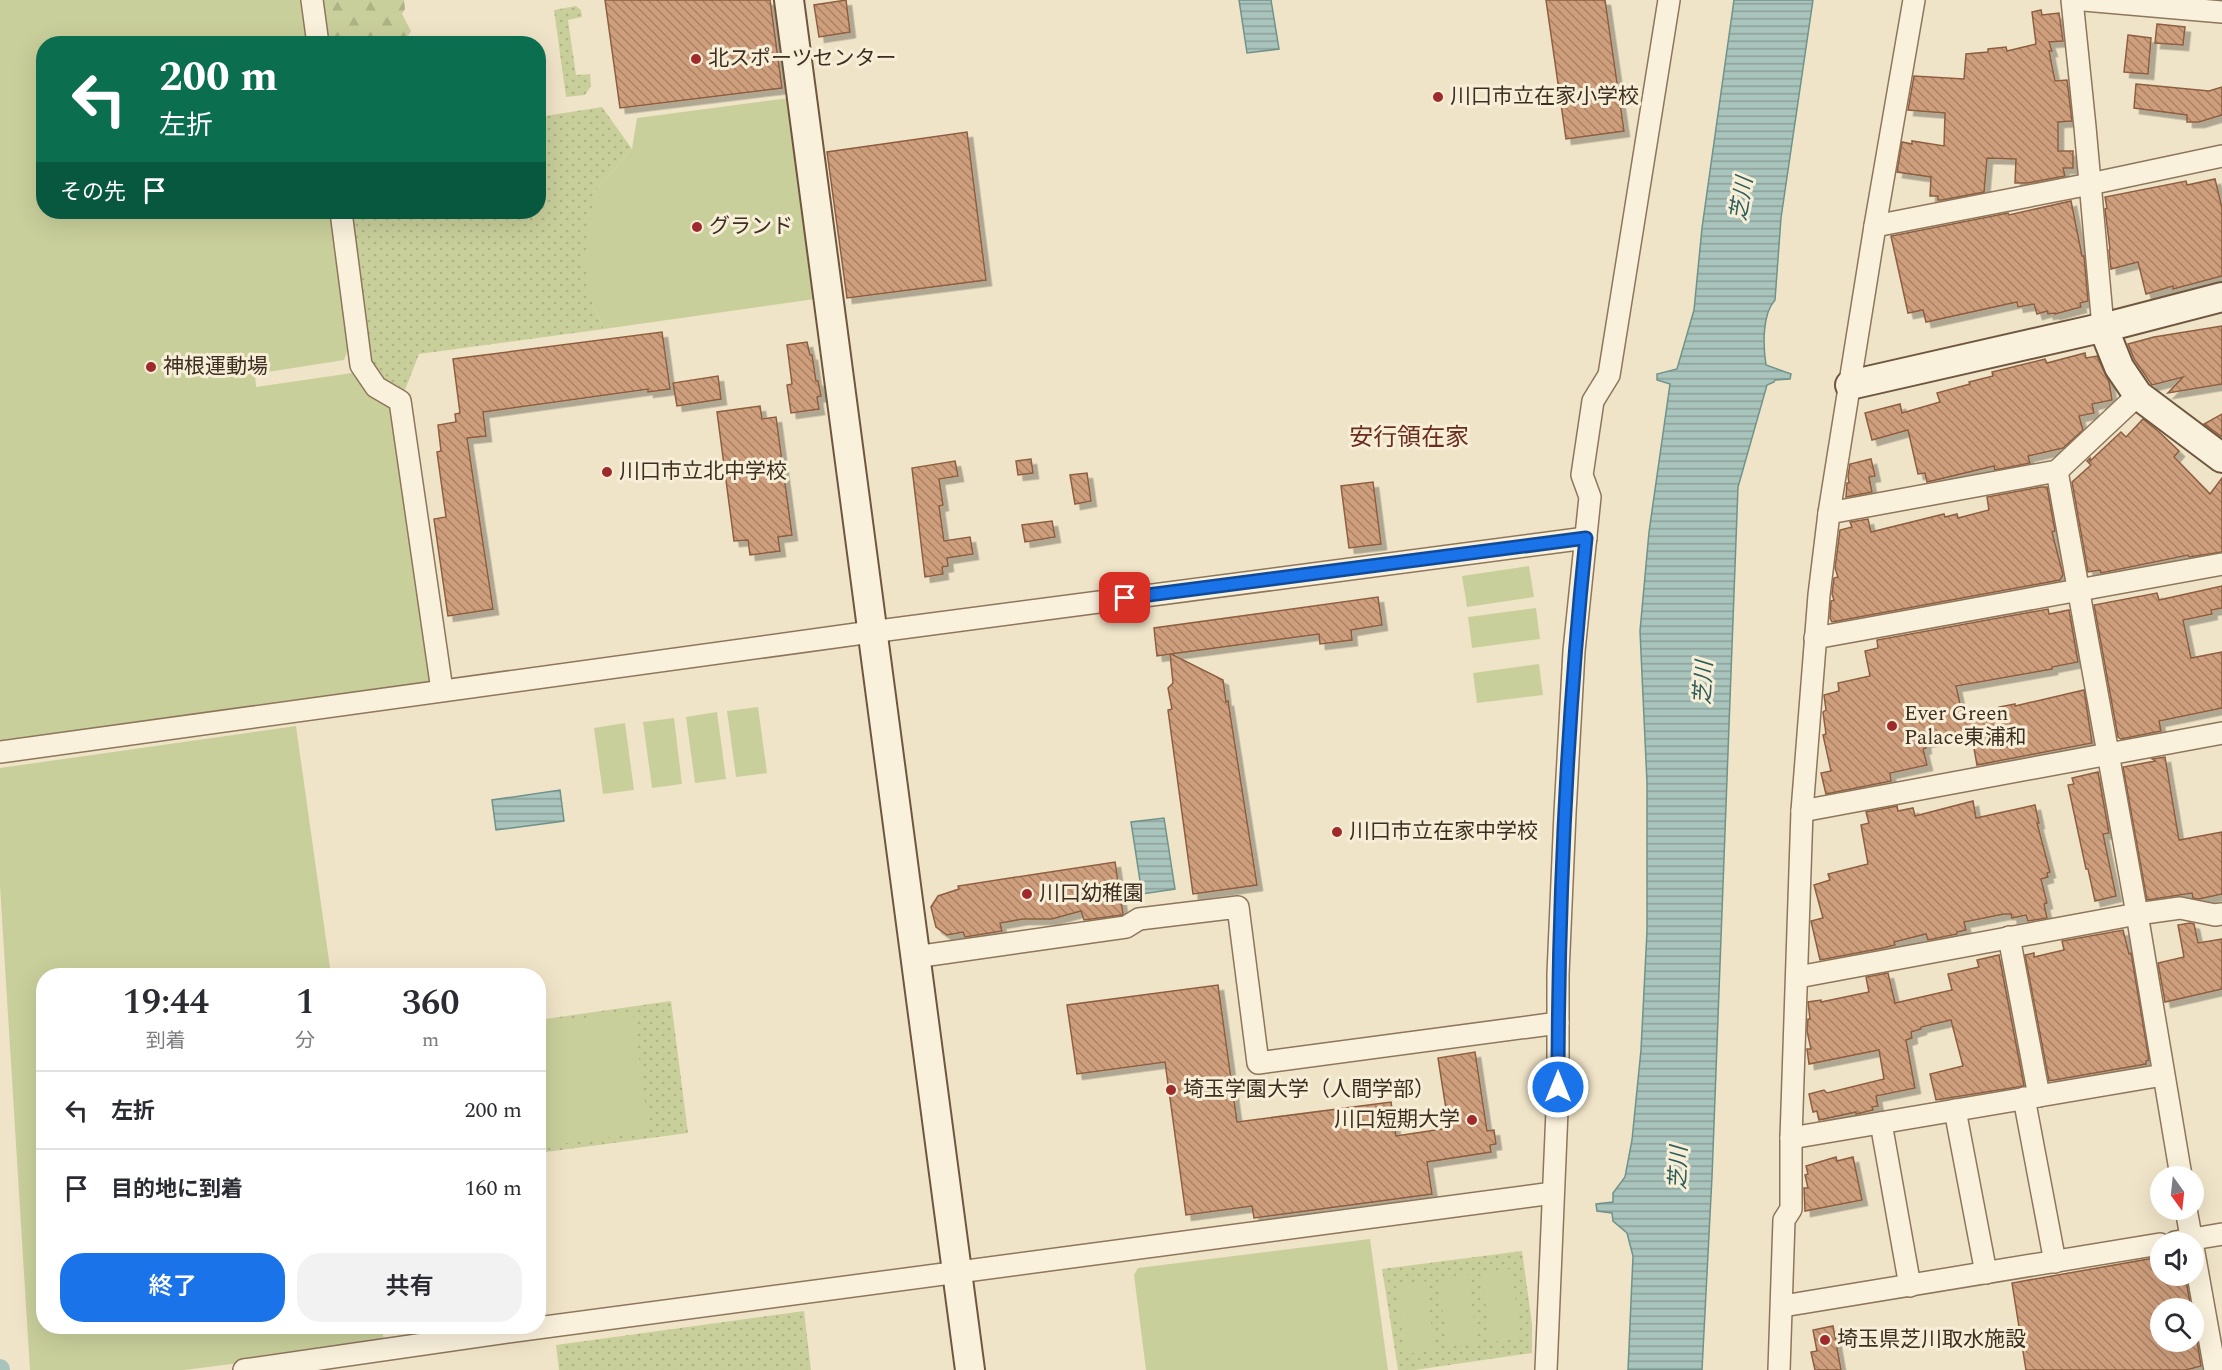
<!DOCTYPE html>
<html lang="ja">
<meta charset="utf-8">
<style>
body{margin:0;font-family:Spectral,"Noto Sans JP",serif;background:#f2f2f3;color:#2b2b33;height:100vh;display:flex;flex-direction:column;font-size:22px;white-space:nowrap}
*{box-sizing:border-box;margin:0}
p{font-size:20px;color:#7c7c81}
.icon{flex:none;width:33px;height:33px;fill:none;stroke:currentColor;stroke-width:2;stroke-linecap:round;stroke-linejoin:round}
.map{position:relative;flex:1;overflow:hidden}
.details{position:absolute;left:36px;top:968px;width:510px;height:366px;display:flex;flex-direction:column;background:#fff;border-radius:24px;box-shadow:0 6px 24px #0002}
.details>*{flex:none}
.banner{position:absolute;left:36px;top:36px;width:510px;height:183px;border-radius:24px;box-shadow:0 6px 24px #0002;background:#0b6e4f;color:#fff;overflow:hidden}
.needle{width:39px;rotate:165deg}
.tools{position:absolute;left:2150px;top:1166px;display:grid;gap:12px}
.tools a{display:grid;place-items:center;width:54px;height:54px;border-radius:50%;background:#fff;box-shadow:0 6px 24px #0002;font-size:30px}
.pin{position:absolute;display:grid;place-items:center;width:51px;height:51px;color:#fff;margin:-26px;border-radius:12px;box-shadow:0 3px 9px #0006}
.me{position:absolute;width:66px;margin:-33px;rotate:0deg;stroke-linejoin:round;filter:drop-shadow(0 0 4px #0008)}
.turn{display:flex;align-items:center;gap:21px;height:126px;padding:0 24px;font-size:27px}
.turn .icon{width:78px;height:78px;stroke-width:2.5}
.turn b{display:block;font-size:42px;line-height:51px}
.then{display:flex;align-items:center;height:57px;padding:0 24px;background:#0003;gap:12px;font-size:22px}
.eta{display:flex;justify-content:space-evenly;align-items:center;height:102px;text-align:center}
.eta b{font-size:36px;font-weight:600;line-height:42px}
.button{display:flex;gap:12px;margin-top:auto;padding:12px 24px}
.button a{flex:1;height:69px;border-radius:24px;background:#1a73e8;color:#fff;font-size:24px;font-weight:600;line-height:69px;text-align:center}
.button a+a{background:#f2f2f3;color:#2b2b33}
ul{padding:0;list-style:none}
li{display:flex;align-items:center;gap:18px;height:78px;padding:0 24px;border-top:2px solid #e1e1e2}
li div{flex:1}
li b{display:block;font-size:22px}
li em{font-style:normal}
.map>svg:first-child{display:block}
</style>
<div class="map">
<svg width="2222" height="1370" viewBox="0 0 2222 1370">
<defs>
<pattern id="green-dots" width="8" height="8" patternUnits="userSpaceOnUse" patternTransform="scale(1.5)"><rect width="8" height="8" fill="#c9cf9b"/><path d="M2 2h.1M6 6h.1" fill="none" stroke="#aeb285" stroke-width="1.8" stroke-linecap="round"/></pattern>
<pattern id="forest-firs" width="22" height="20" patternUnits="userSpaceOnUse" patternTransform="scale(1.5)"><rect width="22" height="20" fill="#c9cf9b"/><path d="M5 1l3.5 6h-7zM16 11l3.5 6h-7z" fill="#aeb285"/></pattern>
<pattern id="water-rules" width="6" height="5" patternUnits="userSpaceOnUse" patternTransform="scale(1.5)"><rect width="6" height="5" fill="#a9c4bc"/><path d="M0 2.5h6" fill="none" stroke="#8ba098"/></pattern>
<pattern id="building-back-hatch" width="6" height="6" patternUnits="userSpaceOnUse" patternTransform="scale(1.5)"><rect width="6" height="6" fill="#cf9f7d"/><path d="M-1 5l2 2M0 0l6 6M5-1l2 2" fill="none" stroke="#a98266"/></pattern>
<filter id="shadow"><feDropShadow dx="5.5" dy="5.5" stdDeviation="0" flood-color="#0004"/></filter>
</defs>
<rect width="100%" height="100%" fill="#f0e4c8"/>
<g fill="url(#green-dots)">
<polygon points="576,6 581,10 582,17 568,20 576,75 590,74 591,86 585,95 566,97 554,10"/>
<polygon points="602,107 632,149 594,192 592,303 604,329 419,354 405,390 372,372 349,212 538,212 539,117"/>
<polygon points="671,1001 688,1133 539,1153 538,1020"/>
<polygon points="1522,1251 1532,1324 1532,1353 1415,1370 1398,1370 1382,1269"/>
<polygon points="804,1311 811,1370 559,1370 556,1345"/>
</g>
<polygon fill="url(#forest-firs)" points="323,0 404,0 405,9 402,14 411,31 404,43 325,43"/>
<g fill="#c9cf9b">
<polygon points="0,0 301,0 307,43 44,44 44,212 330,212 348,349 344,360 255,374 256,387 352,373 369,394 396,413 437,674 423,686 0,742"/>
<polygon points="789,98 815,299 604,329 592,303 584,262 594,192 632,149 637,118"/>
<polygon points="1529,566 1534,597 1467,607 1462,576"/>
<polygon points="1536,608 1540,639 1472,648 1468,617"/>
<polygon points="1539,664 1543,695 1477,703 1473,673"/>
<polygon points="758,707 767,773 736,777 727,711"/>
<polygon points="717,712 726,779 695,783 686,717"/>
<polygon points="674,718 682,784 652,788 643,722"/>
<polygon points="625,723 634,790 603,794 594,728"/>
<polygon points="296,726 331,975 44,975 44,1326 382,1326 384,1345 184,1370 30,1370 0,886 0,768"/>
<polygon points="633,1011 649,1132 539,1147 539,1024"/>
<polygon points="1370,1239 1388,1370 1146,1370 1134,1275 1138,1268"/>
<polygon points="1511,1269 1521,1338 1491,1342 1481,1273"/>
<polygon points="1468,1274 1477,1343 1448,1347 1438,1278"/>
<polygon points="1425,1281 1435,1350 1405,1354 1396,1285"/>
</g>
<g fill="url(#water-rules)" stroke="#6f938a" stroke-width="1.5">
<polygon points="1239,0 1271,0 1279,49 1247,53"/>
<path d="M1734,0H1813L1781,218L1775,300C1762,314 1763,346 1766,365L1791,374L1790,379L1775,380L1774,382L1767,385L1738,487L1712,1177L1702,1370H1628L1633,1256L1627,1233L1613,1221L1612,1213L1597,1211L1596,1204L1613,1202V1193L1625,1177L1632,1140L1641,1050L1647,931V783L1640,631L1649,532L1670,384L1657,380V374L1677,369L1694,310L1702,228Z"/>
<polygon points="560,790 564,821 496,830 492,800"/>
<polygon points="1164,818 1175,889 1142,894 1131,822"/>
</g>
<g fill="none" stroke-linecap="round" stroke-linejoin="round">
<polyline stroke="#a9c4bc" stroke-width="20" points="0,1369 0,1370"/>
</g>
<g fill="url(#building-back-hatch)" stroke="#8d5f41" stroke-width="1.5" filter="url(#shadow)">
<polygon points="605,0 770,0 782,88 620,108"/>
<polygon points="846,0 850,32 819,37 814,5"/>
<polygon points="1546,0 1605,0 1624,131 1566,139"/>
<polygon points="2041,10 2042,15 2059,13 2063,41 2049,42 2052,51 2049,51 2055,81 2067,80 2072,121 2058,122 2058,151 2073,151 2073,168 2063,168 2065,176 2027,183 2015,183 2016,159 1987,158 1984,192 1942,200 1938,200 1938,196 1930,196 1931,177 1897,172 1902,142 1912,144 1912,141 1944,146 1945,113 1908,110 1914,76 1964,79 1966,54 1988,52 1988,49 2006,47 2007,51 2036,44 2032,12"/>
<polygon points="2157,24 2185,27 2183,45 2155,43"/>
<polygon points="2128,35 2151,38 2148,74 2124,72"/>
<polygon points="2136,84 2209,91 2222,87 2222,115 2199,122 2187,122 2187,115 2134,108"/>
<polygon points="967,132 986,280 847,298 827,152"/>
<polygon points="2215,179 2222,208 2222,276 2173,289 2173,286 2146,294 2138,262 2111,269 2109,250 2110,249 2105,209 2107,208 2105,197 2186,181 2187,185"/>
<polygon points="2071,201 2082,256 2084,256 2088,301 2080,303 2081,307 2055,314 2055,313 2048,314 2047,311 2037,314 2034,304 2018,307 2017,302 1926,322 1923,310 1908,313 1891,236 2008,213 2009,215"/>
<polygon points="2222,326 2222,384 2168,393 2183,377 2152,385 2134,359 2128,344 2154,337"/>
<polygon points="662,332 670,389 648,392 648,389 483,412 486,436 467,438 493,609 448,616 434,519 446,517 437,452 441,451 438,425 456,422 455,414 460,413 453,359"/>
<polygon points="807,342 810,355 812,355 816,381 818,381 821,396 817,397 819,409 791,413 787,385 792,384 787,345"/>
<polygon points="2085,353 2086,358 2097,356 2109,382 2112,400 2092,404 2094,413 2079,416 2083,430 2063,448 2028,456 2030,463 1995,470 1994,466 1927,482 1925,473 1918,474 1908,430 1872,440 1865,413 1900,404 1902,413 1940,402 1937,393 1970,384 1969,382 1993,376 1992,372 2045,359 2047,363"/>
<polygon points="718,376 721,399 677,406 673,383"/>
<polygon points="760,406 762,419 776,417 792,535 778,537 780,551 750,555 748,540 734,541 717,412"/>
<polygon points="2222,414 2222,436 2221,436 2204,424"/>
<polygon points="2143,419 2158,431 2179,451 2174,457 2210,494 2222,478 2222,552 2189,557 2188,555 2101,573 2100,570 2088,572 2072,482 2091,465 2087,461 2090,458 2090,461 2121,432 2126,437"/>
<polygon points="1031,459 1033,473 1018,475 1016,461"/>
<polygon points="1871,459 1875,476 1869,477 1872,492 1846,497 1847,483 1849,483 1848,476 1850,464"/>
<polygon points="955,461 958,476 939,479 943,505 939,506 944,541 970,537 973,554 947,558 948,566 942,567 943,574 925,577 912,468"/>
<polygon points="1087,473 1091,501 1075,504 1070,475"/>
<polygon points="1373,482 1381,544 1349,548 1341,486"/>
<polygon points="2041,487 2047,487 2055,531 2052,532 2063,575 2060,580 1832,622 1830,618 1831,601 1834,600 1832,594 1834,578 1838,577 1835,568 1840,530 1852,527 1850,522 1868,519 1871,532 1944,514 1945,517 1957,514 1958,518 1989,510 1987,497"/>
<polygon points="1052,521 1055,537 1025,542 1022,525"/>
<polygon points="2222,586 2222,608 2211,610 2212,614 2183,620 2191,658 2222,652 2222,708 2159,721 2161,731 2121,739 2118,737 2094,605 2157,593 2159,600"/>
<polygon points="1378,597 1382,625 1351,630 1352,640 1320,644 1319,634 1171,654 1223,680 1226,702 1228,701 1257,885 1193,894 1168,710 1172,709 1168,688 1173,683 1170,654 1157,656 1154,628"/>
<polygon points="2048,609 2049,614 2069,610 2078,662 2052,667 2052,669 1956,686 1963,717 1999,710 1999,707 2015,704 2015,706 2084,690 2092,743 1977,765 1971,732 1925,742 1926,748 1923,749 1927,765 1890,773 1891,781 1826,794 1821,773 1831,771 1823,735 1826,734 1823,712 1826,710 1824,695 1839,691 1838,683 1870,676 1865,651 1878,648 1877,640"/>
<polygon points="2165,757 2179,840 2222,832 2222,894 2199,899 2193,898 2192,893 2147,900 2123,767 2155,761 2152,759"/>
<polygon points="2098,772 2109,833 2103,834 2116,896 2095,901 2088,869 2086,869 2068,785 2074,784 2072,778"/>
<polygon points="1973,801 1976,818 2035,805 2039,823 2037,823 2050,872 2047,873 2048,877 2041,879 2047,903 2044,904 2047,918 2028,921 2026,915 2012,918 2011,914 2004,914 1964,922 1966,930 1957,932 1957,934 1928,940 1926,934 1894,942 1895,945 1883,948 1820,960 1811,921 1823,918 1814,885 1830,880 1828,874 1868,864 1861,825 1869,823 1866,812 1897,806 1898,811 1913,808 1915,816"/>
<polygon points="1115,862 1123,914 1122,915 1084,920 1081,911 1052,919 1023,919 1000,923 1002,931 965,937 963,932 947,935 936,927 931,907 938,896 959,889 958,886"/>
<polygon points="2190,923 2194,924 2198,943 2222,939 2222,989 2165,1002 2158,963 2184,957 2178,925"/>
<polygon points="2123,930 2129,954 2131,953 2149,1060 2146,1061 2146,1064 2049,1081 2025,955 2034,953 2034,957 2064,950 2062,941"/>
<polygon points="1999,955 2024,1086 1936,1100 1930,1074 1963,1066 1951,1020 1921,1027 1921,1029 1911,1032 1912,1038 1906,1040 1915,1088 1876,1096 1878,1106 1872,1107 1873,1110 1856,1114 1856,1112 1819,1120 1817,1111 1813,1112 1809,1094 1824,1090 1827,1093 1884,1079 1879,1050 1809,1064 1807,1049 1811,1049 1807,1031 1808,1019 1810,1019 1808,1002 1821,1000 1821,1002 1869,992 1866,977 1888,973 1895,1003 1952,990 1948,974 1979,967 1977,960"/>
<polygon points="1218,985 1237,1122 1391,1102 1396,1136 1449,1128 1438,1058 1475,1052 1487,1131 1494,1130 1496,1144 1490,1145 1491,1152 1427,1162 1432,1194 1254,1218 1252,1206 1186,1215 1165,1062 1077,1074 1067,1005"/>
<polygon points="1836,1157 1837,1161 1853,1157 1862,1200 1805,1211 1804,1188 1808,1188 1805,1175 1808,1174 1806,1166"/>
<polygon points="2160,1257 2160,1275 2185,1275 2191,1308 2160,1308 2160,1341 2197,1341 2201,1366 2186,1370 2026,1370 2012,1283"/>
<polygon points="1833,1326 1841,1370 1815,1370 1811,1352 1817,1351 1813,1330"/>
</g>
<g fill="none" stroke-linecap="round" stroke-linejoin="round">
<defs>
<g id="street">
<polyline points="312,0 318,44"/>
<polyline points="2072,0 2085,127 2103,327"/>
<polyline points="2084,0 2222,12"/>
<polyline points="341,212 361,365 376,387 400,401 442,690"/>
<polyline points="1875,226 2090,184 2222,156"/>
<polyline points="2057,471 2137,914 2181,1176"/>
<polyline points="1829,513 2057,471 2138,395"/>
<polyline points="1815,638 2222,564"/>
<polyline points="0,752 871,632 1586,538"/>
<polyline points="1802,811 2222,733"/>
<polyline points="2009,937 2039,1096"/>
<polyline points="915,957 1126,927 1139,919 1238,907 1258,1063 1558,1023"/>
<polyline points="1798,977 2137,914 2180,908 2215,915 2222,914"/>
<polyline points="2024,1098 2055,1262"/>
<polyline points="1955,1110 1986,1273"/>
<polyline points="1881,1123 1910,1286"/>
<polyline points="1791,1138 2163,1075"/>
<polyline points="2186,1209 2192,1242"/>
<polyline points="2175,1242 2222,1234"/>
<polyline points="2193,1247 2215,1370"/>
<polyline points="1783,1306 2160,1244"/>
<polyline points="244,1370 507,1332 1553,1193"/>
<polyline points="1546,1370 1558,1087 1558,974 1565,813 1574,651 1590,497 1582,475 1593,401 1609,375 1669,0"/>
<polyline points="1779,1370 1784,1220 1791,1209 1791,1138 1802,811 1819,595 1829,513 1875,226 1914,0"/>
</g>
<g id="secondary">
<polyline points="789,0 970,1370"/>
<polyline points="2103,327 2119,367 2138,395 2222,458"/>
<polyline points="1850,385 2114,325 2222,297"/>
</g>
</defs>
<use href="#street" stroke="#8d765c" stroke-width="24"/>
<use href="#secondary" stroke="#6f573f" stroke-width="32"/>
<use href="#street" stroke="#faf1dc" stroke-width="21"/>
<use href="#secondary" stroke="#faf1dc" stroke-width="28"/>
</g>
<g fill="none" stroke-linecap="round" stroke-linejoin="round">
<defs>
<path id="route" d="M1125,598L1586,538C1567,720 1558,903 1558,1087"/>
</defs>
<use href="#route" stroke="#114b97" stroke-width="15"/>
<use href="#route" stroke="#1a73e8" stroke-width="10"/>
</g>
<g fill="#9e2a2b" stroke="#f7eed8" stroke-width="2">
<circle cx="696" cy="59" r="6"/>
<circle cx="1438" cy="97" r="6"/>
<circle cx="697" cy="227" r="6"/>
<circle cx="151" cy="367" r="6"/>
<circle cx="607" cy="472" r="6"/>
<circle cx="1892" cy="726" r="6"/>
<circle cx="1337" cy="832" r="6"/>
<circle cx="1027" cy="894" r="6"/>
<circle cx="1171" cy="1090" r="6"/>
<circle cx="1472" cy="1120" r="6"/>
<circle cx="1825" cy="1340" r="6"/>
</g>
<g text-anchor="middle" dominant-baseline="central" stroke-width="6" stroke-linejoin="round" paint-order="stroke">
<g font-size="21" fill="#3d2e20" stroke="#f7eed8" text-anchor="start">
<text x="708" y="59">北スポーツセンター</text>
<text x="1450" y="97">川口市立在家小学校</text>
<text x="709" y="227">グランド</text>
<text x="163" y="367">神根運動場</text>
<text x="619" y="472">川口市立北中学校</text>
<text x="1904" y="714">Ever Green<tspan x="1904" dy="24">Palace東浦和</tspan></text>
<text x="1349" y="832">川口市立在家中学校</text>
<text x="1039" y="894">川口幼稚園</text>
<text x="1183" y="1090">埼玉学園大学（人間学部）</text>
<text x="1460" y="1120" text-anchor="end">川口短期大学</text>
<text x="1837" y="1340">埼玉県芝川取水施設</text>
</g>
<g font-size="22" font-style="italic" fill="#2f5d5a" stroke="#f7eed8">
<text transform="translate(1742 199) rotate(-81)">芝川</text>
<text transform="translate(1704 683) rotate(-87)">芝川</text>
<text transform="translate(1679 1168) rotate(-88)">芝川</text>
</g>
<g font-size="24" fill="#6b2e1e" stroke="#f7eed8">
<text x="1409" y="438">安行領在家</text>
</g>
</g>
</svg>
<div class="tools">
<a><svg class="needle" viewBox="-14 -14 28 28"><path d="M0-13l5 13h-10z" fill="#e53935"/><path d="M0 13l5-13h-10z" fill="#7c7c81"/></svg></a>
<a><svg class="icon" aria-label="sound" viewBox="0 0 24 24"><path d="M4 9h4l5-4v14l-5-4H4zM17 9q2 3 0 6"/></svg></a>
<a><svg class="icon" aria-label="search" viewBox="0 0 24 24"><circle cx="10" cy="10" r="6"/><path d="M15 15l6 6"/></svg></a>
</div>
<div class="pin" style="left:1125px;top:598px;background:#d93025"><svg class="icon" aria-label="arrive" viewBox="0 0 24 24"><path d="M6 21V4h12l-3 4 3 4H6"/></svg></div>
<svg class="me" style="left:1558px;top:1087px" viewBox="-20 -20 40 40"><circle r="17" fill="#1a73e8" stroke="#fff" stroke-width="3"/><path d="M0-11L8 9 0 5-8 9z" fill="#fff"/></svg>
<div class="banner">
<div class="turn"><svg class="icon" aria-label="left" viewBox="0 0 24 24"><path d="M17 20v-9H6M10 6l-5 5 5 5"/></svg><div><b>200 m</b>左折</div></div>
<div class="then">その先<svg class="icon" aria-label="arrive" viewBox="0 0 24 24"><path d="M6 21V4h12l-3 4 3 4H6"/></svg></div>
</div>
<section class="details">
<div class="eta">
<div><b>19:44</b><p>到着</p></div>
<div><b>1</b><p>分</p></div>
<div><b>360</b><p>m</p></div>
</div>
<ul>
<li><svg class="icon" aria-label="left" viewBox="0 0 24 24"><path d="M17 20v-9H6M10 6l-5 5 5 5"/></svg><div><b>左折</b></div><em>200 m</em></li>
<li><svg class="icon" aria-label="arrive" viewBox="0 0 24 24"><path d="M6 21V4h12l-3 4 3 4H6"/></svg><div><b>目的地に到着</b></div><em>160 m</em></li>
</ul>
<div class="button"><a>終了</a><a>共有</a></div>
</section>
</div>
